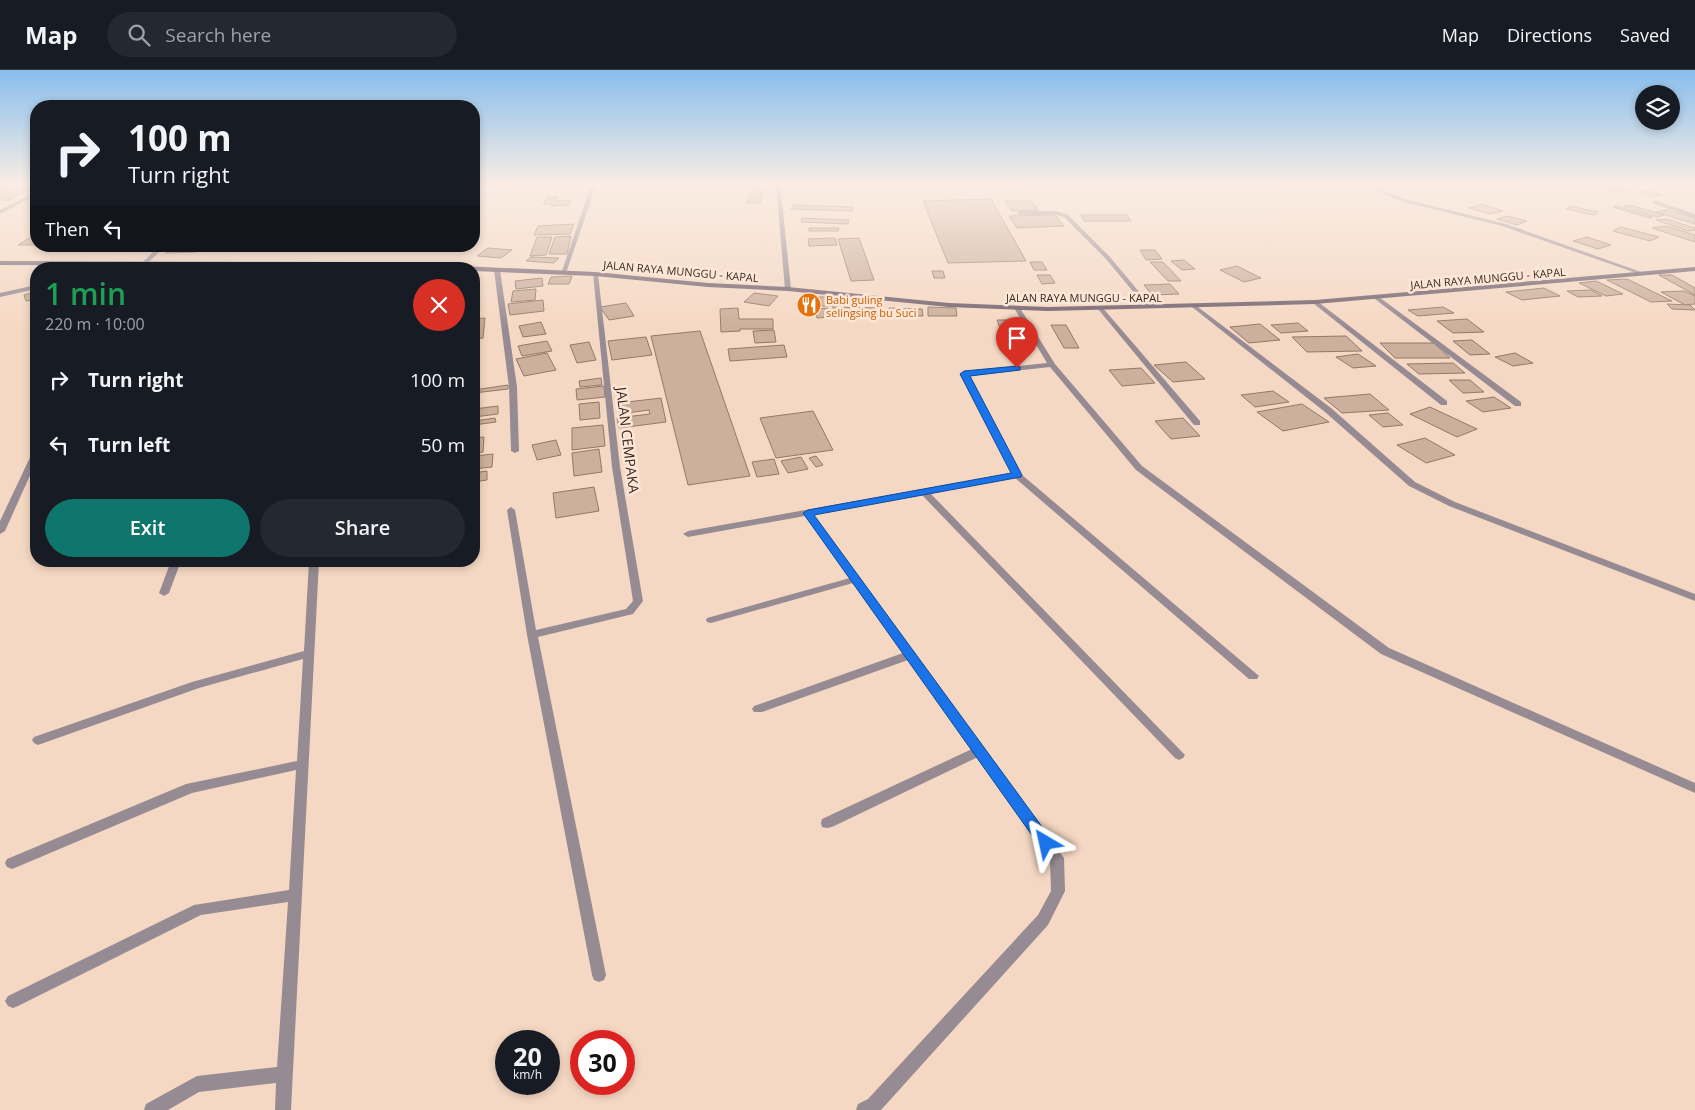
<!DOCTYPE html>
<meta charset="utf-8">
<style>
body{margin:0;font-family:"Open Sans",sans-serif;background:#242831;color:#f1f3f6;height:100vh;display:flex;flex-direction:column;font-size:19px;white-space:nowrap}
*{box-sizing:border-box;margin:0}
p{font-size:16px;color:#9ea1a6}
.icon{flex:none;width:28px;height:28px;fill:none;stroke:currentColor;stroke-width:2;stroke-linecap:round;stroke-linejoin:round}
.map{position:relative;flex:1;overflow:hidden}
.drawer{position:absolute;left:30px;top:192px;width:450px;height:305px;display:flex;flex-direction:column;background:#171b24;border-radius:20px;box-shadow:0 2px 8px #0003}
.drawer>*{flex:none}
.hud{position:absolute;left:30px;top:30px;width:450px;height:152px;border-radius:20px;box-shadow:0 2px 8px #0003;background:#171b24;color:#f1f3f6;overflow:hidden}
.buttons{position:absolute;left:1635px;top:15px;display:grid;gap:10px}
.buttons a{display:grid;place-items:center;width:45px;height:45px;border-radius:50%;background:#171b24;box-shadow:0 2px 8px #0003;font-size:25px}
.speed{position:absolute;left:495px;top:960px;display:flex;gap:10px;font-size:25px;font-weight:700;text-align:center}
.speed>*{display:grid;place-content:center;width:65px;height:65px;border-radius:50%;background:#171b24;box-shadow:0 2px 8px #0003;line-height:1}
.speed small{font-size:12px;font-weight:400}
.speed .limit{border:8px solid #d22;background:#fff;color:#111}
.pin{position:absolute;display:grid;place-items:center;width:42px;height:42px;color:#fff;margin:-51px -21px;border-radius:50% 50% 50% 0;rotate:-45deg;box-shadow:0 0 5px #0007}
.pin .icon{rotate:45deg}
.me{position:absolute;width:55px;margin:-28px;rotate:324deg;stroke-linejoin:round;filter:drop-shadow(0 0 4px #0008)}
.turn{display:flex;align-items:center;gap:18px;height:105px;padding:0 15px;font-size:22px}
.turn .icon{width:65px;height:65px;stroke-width:2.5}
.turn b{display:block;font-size:35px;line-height:42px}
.then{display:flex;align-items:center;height:48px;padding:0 15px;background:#0003;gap:10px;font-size:19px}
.round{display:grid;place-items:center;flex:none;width:52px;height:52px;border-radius:26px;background:#242831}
.overview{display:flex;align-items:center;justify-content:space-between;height:85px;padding:0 15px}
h1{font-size:30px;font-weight:600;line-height:38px;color:#1e9e55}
.button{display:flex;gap:10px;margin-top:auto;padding:10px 15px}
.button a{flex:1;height:58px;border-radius:30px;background:#0f766e;color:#fff;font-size:20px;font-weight:600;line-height:58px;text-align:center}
.button a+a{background:#242831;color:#f1f3f6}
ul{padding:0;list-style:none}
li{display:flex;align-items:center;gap:15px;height:65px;padding:0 15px}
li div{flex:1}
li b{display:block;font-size:19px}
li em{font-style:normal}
header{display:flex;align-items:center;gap:30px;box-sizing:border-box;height:70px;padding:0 25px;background:#171b24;border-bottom:1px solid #363941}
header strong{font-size:24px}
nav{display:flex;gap:28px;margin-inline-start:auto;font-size:18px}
.search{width:350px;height:45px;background:#242831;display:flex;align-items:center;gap:12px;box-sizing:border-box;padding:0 18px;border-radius:28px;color:#9ea1a6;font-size:19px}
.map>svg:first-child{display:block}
</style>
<header>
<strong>Map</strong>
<div class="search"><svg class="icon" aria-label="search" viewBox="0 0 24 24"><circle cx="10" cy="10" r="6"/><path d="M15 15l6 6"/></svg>Search here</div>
<nav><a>Map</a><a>Directions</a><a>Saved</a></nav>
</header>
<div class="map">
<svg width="1695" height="1040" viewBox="0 0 1695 1040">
<rect width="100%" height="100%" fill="#f5d8c3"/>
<g fill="#ccaf9c" stroke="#947967">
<polygon points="0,113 36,113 36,116 8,130 0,130"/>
<polygon points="733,113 772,113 771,117 731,117"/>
<polygon points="1616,117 1627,121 1616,122 1605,118"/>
<polygon points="752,120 764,120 760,133 747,133"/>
<polygon points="1650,121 1662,125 1650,126 1638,122"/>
<polygon points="548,127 558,127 555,131 570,130 569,135 551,136 552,134 543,134"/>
<polygon points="991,129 1026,191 948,193 923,131"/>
<polygon points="1005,131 1031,131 1038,140 1012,141"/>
<polygon points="1482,134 1503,141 1490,144 1469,138"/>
<polygon points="793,135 853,137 852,141 791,139"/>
<polygon points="1630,135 1664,145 1658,147 1624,136"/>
<polygon points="1570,136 1598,142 1594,145 1566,139"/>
<polygon points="1617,136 1653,147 1649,148 1613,137"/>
<polygon points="1667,140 1695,148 1695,154 1656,142"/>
<polygon points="1055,145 1064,156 1017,158 1009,146"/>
<polygon points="1081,145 1127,145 1131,151 1084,151"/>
<polygon points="1508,146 1527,151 1517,155 1497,149"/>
<polygon points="802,148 849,150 848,154 801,152"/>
<polygon points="1666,149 1695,158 1695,160 1688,161 1656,150"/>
<polygon points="574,154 570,164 534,165 538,156"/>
<polygon points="1666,156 1695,165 1695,172 1652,158"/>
<polygon points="1621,157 1659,167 1650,171 1613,161"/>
<polygon points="809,158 839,158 838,161 809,161"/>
<polygon points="36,164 36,175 18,175"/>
<polygon points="571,166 567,184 549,184 555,167"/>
<polygon points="537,167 552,167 546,185 530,186"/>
<polygon points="1587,167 1611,175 1598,179 1573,171"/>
<polygon points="835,168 837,175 809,176 808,169"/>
<polygon points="859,168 874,210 851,211 838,169"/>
<polygon points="173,176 203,176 197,182 165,183"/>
<polygon points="488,178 512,180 501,188 477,186"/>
<polygon points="1140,180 1155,180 1162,189 1146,190"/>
<polygon points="531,187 559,188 554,193 526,191"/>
<polygon points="1184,190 1195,199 1182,200 1171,191"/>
<polygon points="1030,192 1042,192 1047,200 1034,200"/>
<polygon points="1150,192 1163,192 1181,211 1168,211"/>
<polygon points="1237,196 1261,208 1244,212 1220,200"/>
<polygon points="932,201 943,201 945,208 934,208"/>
<polygon points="1037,205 1050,205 1055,213 1042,214"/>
<polygon points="1659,205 1672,205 1695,218 1695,225"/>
<polygon points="572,206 569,214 548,214 551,207"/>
<polygon points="542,208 543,216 516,219 515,211"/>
<polygon points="1627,209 1672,231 1651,232 1607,210"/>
<polygon points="1596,211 1623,224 1606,226 1579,213"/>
<polygon points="1170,214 1179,224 1152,225 1144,215"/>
<polygon points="1544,218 1560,226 1522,230 1506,222"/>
<polygon points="536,219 535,230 511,232 513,221"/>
<polygon points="1591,220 1602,226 1578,227 1567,221"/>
<polygon points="1684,221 1695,226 1695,234 1685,235 1661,222"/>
<polygon points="36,222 36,229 26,231 24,225"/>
<polygon points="754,223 778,226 769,236 744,232"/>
<polygon points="807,227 839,227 839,236 806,236"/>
<polygon points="543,230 544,241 510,245 508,234"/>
<polygon points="626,233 634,246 609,250 600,237"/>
<polygon points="1667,234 1690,235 1695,240 1672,239"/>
<polygon points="833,237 878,238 877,246 833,246"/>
<polygon points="928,237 956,238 957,246 928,246"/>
<polygon points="1443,237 1454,243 1418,246 1408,240"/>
<polygon points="738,238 739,249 773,249 773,259 740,259 740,261 721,262 720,239"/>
<polygon points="828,238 831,247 817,248 815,239"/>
<polygon points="889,238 922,239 923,246 890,246"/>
<polygon points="485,248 483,268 474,269 474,249"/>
<polygon points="1467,249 1484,262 1453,263 1437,251"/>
<polygon points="997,250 1022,250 1025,258 1000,258"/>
<polygon points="541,252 546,264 523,267 519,256"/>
<polygon points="1298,253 1308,261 1281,263 1271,255"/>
<polygon points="1260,254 1280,270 1249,273 1230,257"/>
<polygon points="1051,255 1066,255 1079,278 1064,278"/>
<polygon points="774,260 776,272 755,273 753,261"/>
<polygon points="700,261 750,406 688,415 651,266"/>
<polygon points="1028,261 1034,271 1014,272 1008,262"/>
<polygon points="1346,266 1362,281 1307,282 1292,267"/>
<polygon points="646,267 652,285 612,290 608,271"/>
<polygon points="1472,270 1490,284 1470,285 1453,271"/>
<polygon points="547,271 552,281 522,286 518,276"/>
<polygon points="589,272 596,290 577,293 570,275"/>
<polygon points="1380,273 1434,273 1450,288 1395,288"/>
<polygon points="784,275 787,287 730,291 728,279"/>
<polygon points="547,283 556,300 524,306 516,289"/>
<polygon points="1515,283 1533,293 1513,296 1495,287"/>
<polygon points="1358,284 1376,296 1353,298 1336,287"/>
<polygon points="1186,292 1205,309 1173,312 1154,295"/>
<polygon points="1453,293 1465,303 1419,304 1407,294"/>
<polygon points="1141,298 1155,313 1122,316 1109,300"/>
<polygon points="601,308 602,315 580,317 579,311"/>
<polygon points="1449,310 1470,310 1484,322 1463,323"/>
<polygon points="508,315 508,319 474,323 474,320"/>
<polygon points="604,316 605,327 577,330 576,319"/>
<polygon points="1273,321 1289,332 1255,337 1241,325"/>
<polygon points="1370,324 1389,340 1342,343 1324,328"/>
<polygon points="1494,327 1511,338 1483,342 1466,331"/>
<polygon points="661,328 666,352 619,358 617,348 650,344 649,340 620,344 619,333"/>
<polygon points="599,332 600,348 580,350 579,334"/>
<polygon points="1302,334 1329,352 1283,361 1257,342"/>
<polygon points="498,336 498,344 474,347 474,339"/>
<polygon points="1430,337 1477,359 1457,367 1410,344"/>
<polygon points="813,341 833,380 776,388 760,348"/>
<polygon points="1388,343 1403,355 1383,357 1369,345"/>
<polygon points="495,348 496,352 474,355 474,351"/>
<polygon points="1183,348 1200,366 1171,369 1155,351"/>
<polygon points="603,355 605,376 572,380 572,358"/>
<polygon points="484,367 483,382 474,383 474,368"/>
<polygon points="1425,368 1455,385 1426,393 1397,375"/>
<polygon points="556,370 561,385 537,390 532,375"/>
<polygon points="599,379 602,402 574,406 572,383"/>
<polygon points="493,384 492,397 474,399 474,386"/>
<polygon points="816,386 823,395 816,397 809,388"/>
<polygon points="801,387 808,399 788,403 781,391"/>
<polygon points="774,389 779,404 757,407 752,392"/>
<polygon points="487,401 487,410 474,412 474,403"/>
<polygon points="594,417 599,441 556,448 553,423"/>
</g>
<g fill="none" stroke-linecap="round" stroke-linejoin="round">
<g fill="#978b93" fill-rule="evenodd">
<polygon points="592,113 597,113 566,203 561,204"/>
<polygon points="776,113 780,113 791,219 788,221 785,219"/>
<polygon points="1359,113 1366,113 1404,129 1506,154 1644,203 1639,204 1502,156 1400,131"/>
<polygon points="36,122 36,125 0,144 0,140"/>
<polygon points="1654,130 1695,144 1695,148 1652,133"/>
<polygon points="1057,141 1068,145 1110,187 1150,235 1150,237 1146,237 1106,189 1064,147 1057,145 1020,145 1017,143 1020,141"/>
<polygon points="159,176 165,176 147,194 143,194 143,192"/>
<polygon points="124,192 126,193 126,195 114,199 104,199"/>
<polygon points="189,193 194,194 192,199 186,199"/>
<polygon points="497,198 500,200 517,317 519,381 515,383 511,381 509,317 494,200"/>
<polygon points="593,203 598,204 620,397 643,531 633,544 538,567 606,905 604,910 599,912 594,910 592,905 527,565 507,440 511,437 515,440 536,560 626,539 633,531 612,397"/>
<polygon points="36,215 36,219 0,227 0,223"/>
<polygon points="1375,227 1379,227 1521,332 1521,336 1515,336 1375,229"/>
<polygon points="1313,231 1317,231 1447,331 1447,335 1441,335 1313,233"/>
<polygon points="1194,234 1331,338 1415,412 1455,432 1695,524 1695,531 1449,436 1409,416 1325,342 1192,237 1191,236"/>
<polygon points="1017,236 1020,238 1055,294 1142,396 1389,578 1695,713 1695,723 1381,584 1136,400 1050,297 969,306 1021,404 1259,606 1257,609 1249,609 1015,408 930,423 1185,685 1183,688 1179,690 1175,688 922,425 813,444 1064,788 1065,821 1048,855 881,1040 856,1040 858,1034 868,1029 1038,845 1051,821 1050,789 978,687 832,757 827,758 822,757 821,753 822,749 972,679 908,590 762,642 754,642 752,639 754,636 903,583 853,513 711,553 707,552 706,550 707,548 850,508 805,446 688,467 683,464 688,461 1012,403 960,304 964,302 1047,293 1014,238"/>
<polygon points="1098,237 1102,237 1200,351 1200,355 1194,355 1098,239"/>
<polygon points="33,381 36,381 36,392 5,461 0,464 0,451"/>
<polygon points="171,491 181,491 169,523 164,526 159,523"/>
<polygon points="309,491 319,491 291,1040 275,1040 276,1013 199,1022 168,1040 144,1040 146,1034 197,1006 277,997 288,832 201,845 18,936 13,938 8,936 5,931 8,926 194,835 289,820 296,700 192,723 17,797 12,799 7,797 5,793 7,789 186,714 297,691 303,589 199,618 38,675 34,673 32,670 34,667 192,612 304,581"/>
</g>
<polygon fill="#74636f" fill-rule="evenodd" points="0,191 374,192 595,202 708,213 788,217 949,233 1048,237 1315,230 1695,197 1695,201 1315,234 1048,241 949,237 788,221 708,217 595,206 474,201 474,199 374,196 0,195"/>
</g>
<linearGradient id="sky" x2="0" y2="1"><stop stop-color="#88beed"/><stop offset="0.44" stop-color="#faede4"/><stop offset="1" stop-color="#faede4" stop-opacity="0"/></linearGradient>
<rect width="1695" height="259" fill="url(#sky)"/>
<polygon fill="#1a73e8" stroke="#114b97" points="1017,296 1020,297 1020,300 970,306 1022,405 1021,407 814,445 1051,769 1054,773 1051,778 1046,779 1041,778 803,443 808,440 1011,403 960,304 964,301"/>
<defs>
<symbol id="restaurant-disc" viewBox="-11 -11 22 22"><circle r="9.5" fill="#e8710a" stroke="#fee6d6"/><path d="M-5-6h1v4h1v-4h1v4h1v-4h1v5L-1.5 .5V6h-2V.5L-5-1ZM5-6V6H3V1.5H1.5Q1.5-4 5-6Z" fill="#fff"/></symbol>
</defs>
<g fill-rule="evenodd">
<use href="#restaurant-disc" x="795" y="221" width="28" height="28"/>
</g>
<g text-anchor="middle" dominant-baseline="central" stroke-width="5" stroke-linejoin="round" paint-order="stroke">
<g font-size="11" fill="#382c25" stroke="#fee6d6">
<text transform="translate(681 201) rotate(5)">JALAN RAYA MUNGGU - KAPAL</text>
<text transform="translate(1488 208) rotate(-5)">JALAN RAYA MUNGGU - KAPAL</text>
<text x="1084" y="227">JALAN RAYA MUNGGU - KAPAL</text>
</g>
<g font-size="11" fill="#c56008" stroke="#fee6d6" text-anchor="start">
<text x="826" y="229">Babi guling<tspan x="826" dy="13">selingsing bu Suci</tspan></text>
</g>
<g font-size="14" fill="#382c25" stroke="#fee6d6">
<text transform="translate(628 370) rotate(83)">JALAN CEMPAKA</text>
</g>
</g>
</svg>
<div class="buttons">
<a><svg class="icon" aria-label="layers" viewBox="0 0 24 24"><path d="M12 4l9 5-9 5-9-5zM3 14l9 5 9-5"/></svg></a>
</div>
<div class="speed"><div>20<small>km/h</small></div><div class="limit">30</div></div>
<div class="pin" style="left:1017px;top:298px;background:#d93025"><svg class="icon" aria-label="arrive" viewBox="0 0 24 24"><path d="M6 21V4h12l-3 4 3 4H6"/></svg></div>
<svg class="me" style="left:1046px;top:773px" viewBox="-20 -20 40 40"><path d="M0-17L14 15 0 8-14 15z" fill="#1a73e8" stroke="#fff" stroke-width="4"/></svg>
<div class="hud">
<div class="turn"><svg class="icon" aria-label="right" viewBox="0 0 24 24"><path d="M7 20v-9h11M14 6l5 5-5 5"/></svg><div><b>100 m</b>Turn right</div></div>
<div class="then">Then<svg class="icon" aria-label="left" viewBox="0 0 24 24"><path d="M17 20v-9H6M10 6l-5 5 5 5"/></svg></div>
</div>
<section class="drawer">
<div class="overview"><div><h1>1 min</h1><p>220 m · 10:00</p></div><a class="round" style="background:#d93025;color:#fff"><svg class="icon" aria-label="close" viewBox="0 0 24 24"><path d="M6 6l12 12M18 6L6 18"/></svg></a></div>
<ul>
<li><svg class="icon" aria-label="right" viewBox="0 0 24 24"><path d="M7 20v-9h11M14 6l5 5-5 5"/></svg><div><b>Turn right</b></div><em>100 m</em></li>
<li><svg class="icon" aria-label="left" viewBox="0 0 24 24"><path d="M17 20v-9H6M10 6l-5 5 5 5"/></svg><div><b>Turn left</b></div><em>50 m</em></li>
</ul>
<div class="button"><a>Exit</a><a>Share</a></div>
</section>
</div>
